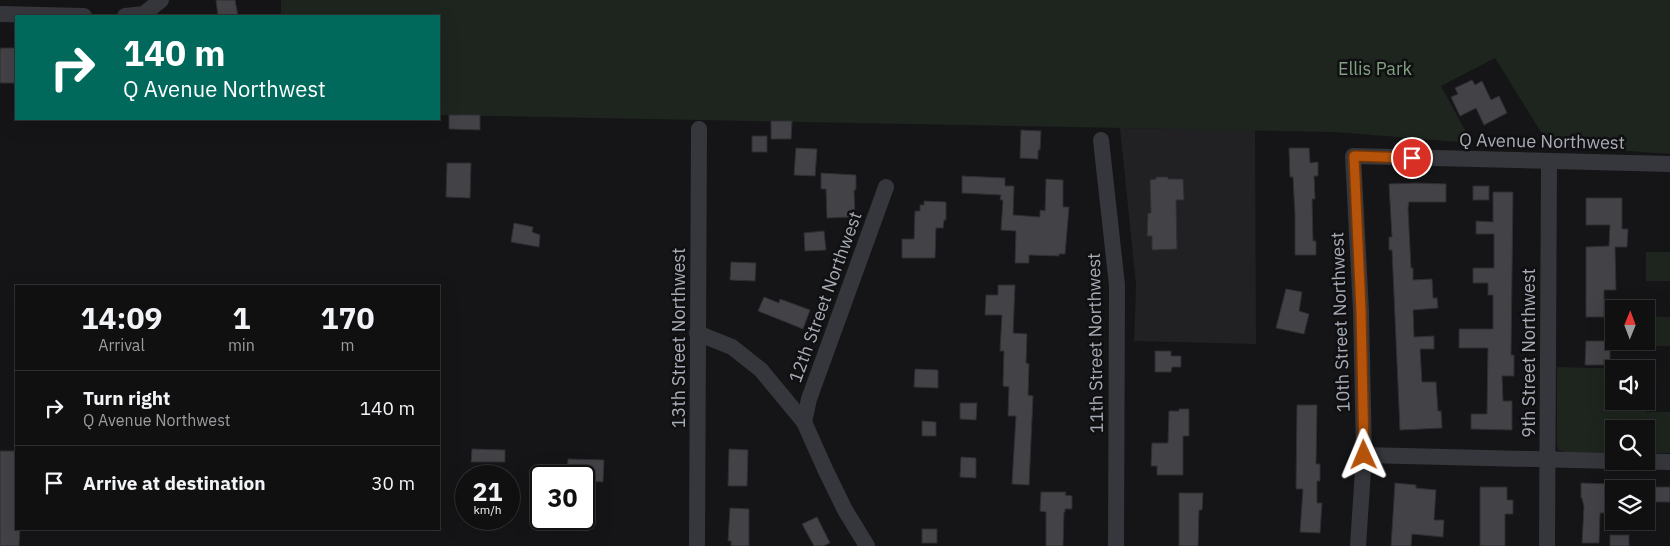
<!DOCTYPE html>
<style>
body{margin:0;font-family:"IBM Plex Sans",sans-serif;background:#19191a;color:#f1f3f6;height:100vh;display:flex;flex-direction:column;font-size:19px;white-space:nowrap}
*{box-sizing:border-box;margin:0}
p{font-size:16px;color:#9c9d9f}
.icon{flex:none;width:28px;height:28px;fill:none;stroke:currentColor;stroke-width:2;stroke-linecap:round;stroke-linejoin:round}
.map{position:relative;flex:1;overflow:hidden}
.details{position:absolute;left:15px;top:285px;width:425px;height:245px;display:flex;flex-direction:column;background:#101011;border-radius:0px;box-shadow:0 5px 20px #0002,0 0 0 1px #303031}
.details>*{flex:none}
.guide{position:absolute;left:15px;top:15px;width:425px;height:105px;border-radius:0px;box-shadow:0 5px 20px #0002,0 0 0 1px #303031;background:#00695c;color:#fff;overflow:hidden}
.needle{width:32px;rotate:1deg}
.buttons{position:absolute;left:1605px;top:300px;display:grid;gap:10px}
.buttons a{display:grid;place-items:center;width:50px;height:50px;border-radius:0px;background:#101011;box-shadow:0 5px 20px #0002,0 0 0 1px #303031;font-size:25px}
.speed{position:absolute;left:455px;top:465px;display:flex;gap:10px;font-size:25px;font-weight:700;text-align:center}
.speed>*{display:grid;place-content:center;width:65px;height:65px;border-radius:50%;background:#101011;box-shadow:0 5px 20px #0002,0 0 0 1px #303031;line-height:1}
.speed small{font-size:12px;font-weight:400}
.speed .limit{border:2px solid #111;border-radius:8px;background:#fff;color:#111}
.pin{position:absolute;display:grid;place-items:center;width:42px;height:42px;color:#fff;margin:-21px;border:2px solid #fff;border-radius:50%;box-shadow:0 1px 5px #0007}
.me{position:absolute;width:55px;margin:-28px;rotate:359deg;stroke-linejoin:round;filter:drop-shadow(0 0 4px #0008)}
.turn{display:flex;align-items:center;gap:18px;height:105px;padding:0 25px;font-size:22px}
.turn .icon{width:65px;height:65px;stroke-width:2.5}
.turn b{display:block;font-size:35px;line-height:42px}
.eta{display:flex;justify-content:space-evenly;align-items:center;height:85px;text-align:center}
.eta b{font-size:30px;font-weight:700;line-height:35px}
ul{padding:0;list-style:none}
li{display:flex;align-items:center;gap:15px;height:75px;padding:0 25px;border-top:1px solid #303031}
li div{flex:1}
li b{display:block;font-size:19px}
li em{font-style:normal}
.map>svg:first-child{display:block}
</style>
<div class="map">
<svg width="1670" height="546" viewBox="0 0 1670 546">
<rect width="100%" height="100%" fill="#151517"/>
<polygon fill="#212124" points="1120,128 1255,130 1256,344 1134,341 1136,285"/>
<g fill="#1d251e">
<polygon points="281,0 1670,0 1670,154 1549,145 1495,58 1441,86 1472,143 1335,132 439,115 439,16 281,16"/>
<rect x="1646" y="252" width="24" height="29"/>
<rect x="1646" y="317" width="24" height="29"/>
<polygon points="1557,367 1634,369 1614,369 1614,401 1646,401 1646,412 1670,412 1670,453 1646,453 1646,429 1614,429 1614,453 1566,452 1558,450 1557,444"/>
</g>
<g fill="#424247" stroke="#2f2f33">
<polygon points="216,0 235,0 238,16 218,16"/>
<polygon points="1,48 16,48 16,83 0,83 0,50"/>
<polygon points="1472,80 1475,85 1482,81 1491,100 1499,96 1507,113 1484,125 1476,108 1460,116 1451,97 1458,94 1455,88"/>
<polygon points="449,115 480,115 480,130 449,129"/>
<polygon points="771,121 792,121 791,139 771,139"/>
<polygon points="1021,130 1041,131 1040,150 1038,150 1038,159 1020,158"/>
<rect x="752" y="136" width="15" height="16"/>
<polygon points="796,148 817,149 815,176 794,175"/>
<polygon points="1289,148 1309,148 1310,163 1318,162 1318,176 1314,176 1315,199 1312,199 1313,241 1316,241 1316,255 1295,255 1295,214 1293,177 1290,177"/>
<polygon points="447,163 471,163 470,198 446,197"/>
<polygon points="821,173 856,175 856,190 854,190 855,215 851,215 851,217 827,218 826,189 821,189"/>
<polygon points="962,176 1005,178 1005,186 1014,186 1013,215 1040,217 1040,210 1045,211 1046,179 1063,180 1063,207 1069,207 1065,254 1059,254 1059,256 1029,255 1029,263 1015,263 1016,231 1001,230 1003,200 1000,200 1001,195 962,193"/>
<polygon points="1156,177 1168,177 1168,179 1183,179 1184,200 1176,200 1177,249 1152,250 1152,236 1147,236 1148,213 1151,213 1150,180 1156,179"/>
<polygon points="1415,183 1446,184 1446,202 1409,202 1408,208 1411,268 1413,268 1413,280 1432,279 1433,298 1437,298 1438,308 1413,310 1414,337 1434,336 1434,349 1420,349 1422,382 1436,382 1438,411 1441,411 1442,428 1400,430 1392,250 1389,250 1389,237 1392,237 1389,184"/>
<rect x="1473" y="186" width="16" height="14"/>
<polygon points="1493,192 1513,192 1511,355 1514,355 1514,376 1502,376 1503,401 1512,401 1512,430 1471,429 1471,414 1487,414 1488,348 1459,348 1459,329 1493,329 1493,295 1488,295 1488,283 1473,283 1473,268 1494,268 1494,234 1476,234 1476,221 1493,222"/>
<polygon points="1586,198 1622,198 1622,229 1628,229 1627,247 1615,247 1616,290 1604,290 1604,317 1586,317 1586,247 1609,246 1610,225 1586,225"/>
<polygon points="924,201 946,202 946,220 944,220 943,228 936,228 935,258 902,258 902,239 914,239 915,211 920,211 920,205 924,205"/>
<polygon points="514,223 533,227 532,232 540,235 539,247 511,242"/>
<polygon points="824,231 826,250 805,251 804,233"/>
<polygon points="731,262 756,263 755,281 730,280"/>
<polygon points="998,285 1015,285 1013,333 1027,334 1026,363 1029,364 1028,395 1033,396 1029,485 1012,484 1016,416 1008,416 1009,387 1003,386 1004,351 1000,351 1002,315 985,315 986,295 998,295"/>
<polygon points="1286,289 1302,292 1299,311 1309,314 1304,334 1276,328"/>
<polygon points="764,297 779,303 780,299 810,310 803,329 758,311"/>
<polygon points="1586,341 1610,341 1610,360 1604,360 1604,365 1585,365"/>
<polygon points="1155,351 1171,351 1171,356 1181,356 1181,367 1172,367 1171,372 1155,372"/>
<polygon points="915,369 938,370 938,388 914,387"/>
<polygon points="960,403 977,403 976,420 960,419"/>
<polygon points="1297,405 1317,405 1316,464 1320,464 1320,481 1317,481 1317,503 1322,503 1320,533 1300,532 1303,489 1296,489"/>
<polygon points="1179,409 1189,409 1189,436 1183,436 1183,475 1157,475 1157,466 1151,466 1152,443 1168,443 1169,411 1179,411"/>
<polygon points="922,421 936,422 936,436 922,436"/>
<polygon points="472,449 505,450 505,462 471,462"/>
<polygon points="729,449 748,450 747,486 728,486"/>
<polygon points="0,451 16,451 16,529 20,529 19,546 0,546"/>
<polygon points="961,457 976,458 976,478 960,477"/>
<polygon points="568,459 604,460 603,482 584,481 584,476 567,476"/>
<polygon points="1395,483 1416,485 1416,488 1436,490 1434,520 1444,520 1443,537 1412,534 1411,546 1391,546"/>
<polygon points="1581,483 1609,484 1609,495 1614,495 1614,513 1600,513 1599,543 1582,543 1584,507 1582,498 1581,498"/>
<polygon points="1480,487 1507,487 1507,500 1513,500 1513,514 1505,514 1505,546 1480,546"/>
<polygon points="1650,487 1670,487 1670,502 1649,502"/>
<polygon points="1041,492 1066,492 1065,495 1072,496 1072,509 1065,509 1065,512 1064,512 1063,546 1046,546 1046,512 1040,511"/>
<polygon points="1179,493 1203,493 1202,510 1199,510 1198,546 1179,546"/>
<polygon points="730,508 749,509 749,546 731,546 731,541 728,541"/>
<polygon points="817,517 830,543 823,546 814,546 802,524"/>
<rect x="922" y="529" width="15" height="14"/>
<rect x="1610" y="535" width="19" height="11"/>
</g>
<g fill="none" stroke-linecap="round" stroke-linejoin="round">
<g stroke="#36373c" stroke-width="16">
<polyline points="0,14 84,16"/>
<polyline points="125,16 144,14 161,0"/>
<polyline points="1101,140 1117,285 1116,546"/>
<polyline points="697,333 732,347 761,370 804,422 825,469 845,510 867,546"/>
<polyline points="804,422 809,399 886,187"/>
<polyline points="1364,455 1614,461"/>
<polyline points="1624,461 1670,462"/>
<polyline points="697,546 699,129"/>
<polyline points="1358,546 1364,455 1361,311 1353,156 1670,164"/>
<polyline points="1547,546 1549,161"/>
</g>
</g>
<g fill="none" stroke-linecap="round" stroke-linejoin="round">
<defs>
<polyline id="route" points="1364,455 1361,311 1354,156 1412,158"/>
</defs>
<use href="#route" stroke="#753606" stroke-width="12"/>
<use href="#route" stroke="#b45309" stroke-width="9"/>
</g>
<g text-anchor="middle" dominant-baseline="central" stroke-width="5" stroke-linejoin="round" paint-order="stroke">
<g font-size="18" fill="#80a081" stroke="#101012">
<text x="1375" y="68">Ellis Park</text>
</g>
<g font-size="18" fill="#a8acb6" stroke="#101012">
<text transform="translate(1542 141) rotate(1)">Q Avenue Northwest</text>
<text transform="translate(825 297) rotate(-70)">12th Street Northwest</text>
<text transform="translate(1340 322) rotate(-92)">10th Street Northwest</text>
<text transform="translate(678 338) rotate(-90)">13th Street Northwest</text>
<text transform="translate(1095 343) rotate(-91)">11th Street Northwest</text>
<text transform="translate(1528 353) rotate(-90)">9th Street Northwest</text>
</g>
</g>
</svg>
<div class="buttons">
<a><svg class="needle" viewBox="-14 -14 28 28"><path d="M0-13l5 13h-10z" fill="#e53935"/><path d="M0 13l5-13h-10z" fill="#9c9d9f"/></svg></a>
<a><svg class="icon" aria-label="sound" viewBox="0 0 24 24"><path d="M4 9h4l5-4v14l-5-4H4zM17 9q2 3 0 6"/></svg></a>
<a><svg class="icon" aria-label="search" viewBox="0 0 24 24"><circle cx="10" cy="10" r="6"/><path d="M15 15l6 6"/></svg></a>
<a><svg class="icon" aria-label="layers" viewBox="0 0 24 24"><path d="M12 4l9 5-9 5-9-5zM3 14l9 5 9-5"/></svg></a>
</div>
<div class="speed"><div>21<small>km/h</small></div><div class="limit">30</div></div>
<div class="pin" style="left:1412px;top:158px;background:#d93025"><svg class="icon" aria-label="arrive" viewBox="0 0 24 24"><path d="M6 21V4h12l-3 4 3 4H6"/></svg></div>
<svg class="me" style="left:1364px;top:455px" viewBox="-20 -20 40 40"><path d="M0-17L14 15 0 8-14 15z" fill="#b45309" stroke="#fff" stroke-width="4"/></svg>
<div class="guide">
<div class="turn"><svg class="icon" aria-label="right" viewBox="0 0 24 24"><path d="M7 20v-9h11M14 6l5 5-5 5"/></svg><div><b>140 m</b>Q Avenue Northwest</div></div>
</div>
<section class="details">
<div class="eta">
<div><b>14:09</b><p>Arrival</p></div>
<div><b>1</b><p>min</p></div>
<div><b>170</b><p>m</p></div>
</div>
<ul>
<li><svg class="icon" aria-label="right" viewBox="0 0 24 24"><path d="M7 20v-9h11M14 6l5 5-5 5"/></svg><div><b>Turn right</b><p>Q Avenue Northwest</p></div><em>140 m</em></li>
<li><svg class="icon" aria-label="arrive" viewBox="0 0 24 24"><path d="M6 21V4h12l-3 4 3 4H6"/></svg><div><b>Arrive at destination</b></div><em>30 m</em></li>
</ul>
</section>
</div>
